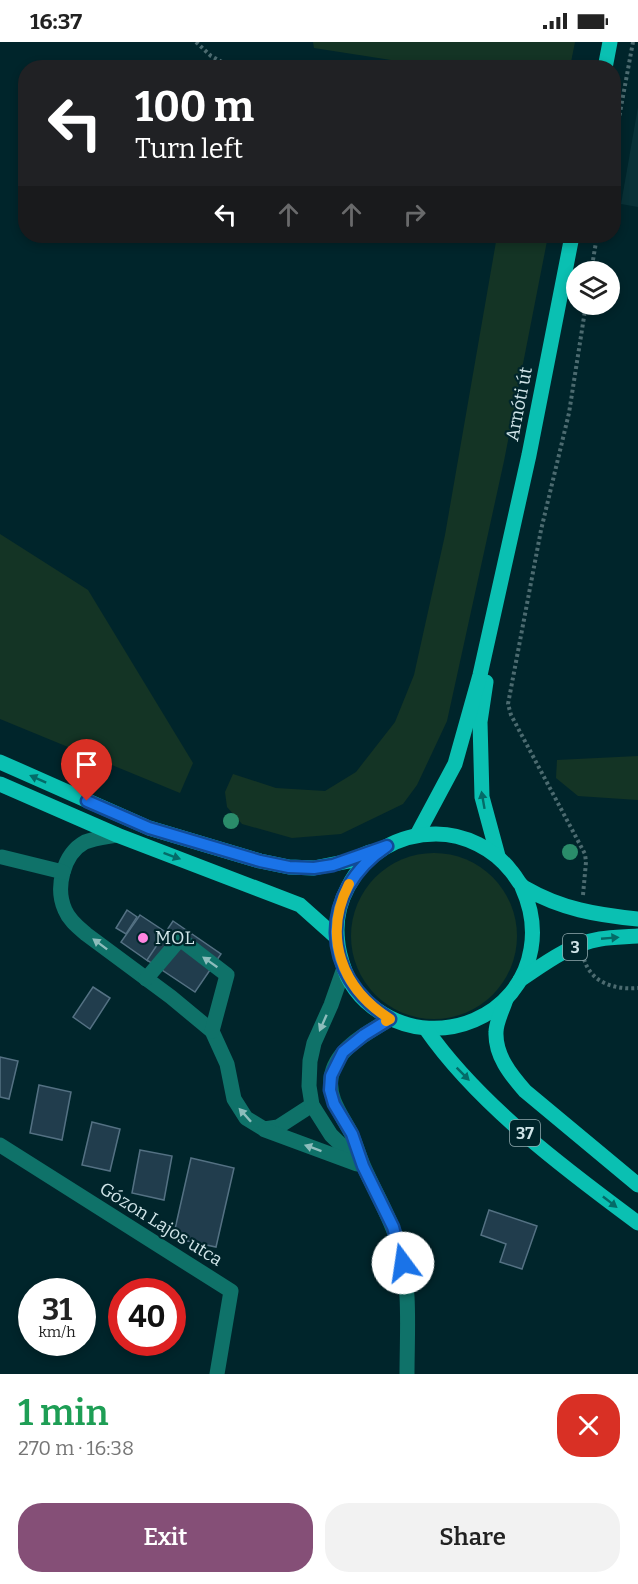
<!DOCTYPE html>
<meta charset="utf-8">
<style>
body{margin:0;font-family:Bitter,serif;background:#f2f2f2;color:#222;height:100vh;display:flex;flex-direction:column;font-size:22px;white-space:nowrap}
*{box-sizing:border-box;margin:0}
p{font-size:20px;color:#767676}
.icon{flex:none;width:33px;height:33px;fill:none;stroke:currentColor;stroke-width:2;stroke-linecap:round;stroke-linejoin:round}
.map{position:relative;height:1332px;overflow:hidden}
.panel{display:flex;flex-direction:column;background:#fff;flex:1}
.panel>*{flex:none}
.guide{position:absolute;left:18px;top:18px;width:603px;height:183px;border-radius:24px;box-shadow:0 3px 9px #0003;background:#202124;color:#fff;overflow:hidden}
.tools{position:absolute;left:566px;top:219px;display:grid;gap:12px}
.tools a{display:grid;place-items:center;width:54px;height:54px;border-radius:50%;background:#fff;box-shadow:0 3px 9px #0003;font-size:30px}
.speed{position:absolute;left:18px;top:1236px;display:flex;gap:12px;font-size:30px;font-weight:700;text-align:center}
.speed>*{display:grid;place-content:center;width:78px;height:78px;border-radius:50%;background:#fff;box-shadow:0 3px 9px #0003;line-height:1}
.speed small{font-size:15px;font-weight:400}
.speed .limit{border:9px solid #d22;background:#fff;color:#111}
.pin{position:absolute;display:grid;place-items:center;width:51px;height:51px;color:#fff;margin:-62px -26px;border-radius:50% 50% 50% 0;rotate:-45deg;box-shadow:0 0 6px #0007}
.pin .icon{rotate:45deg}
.me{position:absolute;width:66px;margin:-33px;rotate:346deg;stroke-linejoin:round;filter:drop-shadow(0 0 4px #0008)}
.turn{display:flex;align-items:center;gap:21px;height:126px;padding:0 18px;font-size:27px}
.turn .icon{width:78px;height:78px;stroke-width:2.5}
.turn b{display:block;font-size:42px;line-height:51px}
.lanes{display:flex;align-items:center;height:57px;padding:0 18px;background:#0003;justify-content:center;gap:30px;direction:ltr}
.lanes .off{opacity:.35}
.round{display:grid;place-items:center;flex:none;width:63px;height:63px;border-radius:24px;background:#f2f2f2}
.overview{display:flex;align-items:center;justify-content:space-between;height:102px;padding:0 18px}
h1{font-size:36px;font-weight:600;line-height:45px;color:#1e9e55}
.primary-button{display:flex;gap:12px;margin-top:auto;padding:12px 18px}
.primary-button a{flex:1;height:69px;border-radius:24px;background:#854f77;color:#fff;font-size:24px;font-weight:600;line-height:69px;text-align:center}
.primary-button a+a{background:#f2f2f2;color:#222}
.status{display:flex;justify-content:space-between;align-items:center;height:42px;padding:0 30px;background:#fff;direction:ltr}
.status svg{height:16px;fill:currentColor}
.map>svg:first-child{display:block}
</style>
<div class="status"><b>16:37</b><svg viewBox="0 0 49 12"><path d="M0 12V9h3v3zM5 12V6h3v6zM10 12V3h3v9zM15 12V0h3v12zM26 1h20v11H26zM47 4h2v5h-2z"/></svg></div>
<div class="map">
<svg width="638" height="1332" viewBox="0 0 638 1332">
<rect width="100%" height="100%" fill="#00252b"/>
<polygon fill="#093137" points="638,65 638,165 621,162"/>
<g fill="#143425">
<polygon points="313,0 575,0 570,25 436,25 314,6"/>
<polygon points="497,194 548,194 504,419 447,679 417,743 403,762 341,792 292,796 242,782 227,765 225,750 233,732 276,746 325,749 356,730 395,680 414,633 445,493"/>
<polygon points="0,492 88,548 193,721 180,751 0,677"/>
<polygon points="638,714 638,758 578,754 556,736 557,718"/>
<circle cx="434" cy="894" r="83"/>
</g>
<g fill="#213d4d" stroke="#547183" stroke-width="1.5">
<polygon points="127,868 137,875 126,892 116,886"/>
<polygon points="140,873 167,891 148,919 121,900"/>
<polygon points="173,879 221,912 195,950 147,918"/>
<polygon points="93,945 110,956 90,987 73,975"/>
<polygon points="0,1015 18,1019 9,1057 0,1055"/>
<polygon points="39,1043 71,1050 62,1098 30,1091"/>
<polygon points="92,1080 120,1087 110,1129 82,1123"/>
<polygon points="140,1108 172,1114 164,1158 132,1151"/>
<polygon points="191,1116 234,1126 216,1205 173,1196"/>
<polygon points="489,1168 537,1184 522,1227 500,1220 506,1202 481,1193"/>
</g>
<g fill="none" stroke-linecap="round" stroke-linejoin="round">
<g stroke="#4c6b70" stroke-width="4" stroke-dasharray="3 3" stroke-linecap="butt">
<polyline points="196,0 211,14 233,26"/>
<polyline points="614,103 633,0"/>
<polyline points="591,230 597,194"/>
<polyline points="583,853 586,820 585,812 511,673 508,662 541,488 569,371 586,262"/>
<path d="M584,917C591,941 615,948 638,946"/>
</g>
<g stroke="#0f7269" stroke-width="15">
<path d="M117,793C106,795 95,796 85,800C63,812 55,846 65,868C69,878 78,885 86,892L171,955L212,989L227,1022L234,1057L246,1076L264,1087L278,1085L312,1063"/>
<polyline points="2,815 63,830"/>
<polyline points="344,926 331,963 314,1001 310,1019 309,1044 312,1063 331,1093 361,1122"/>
<polyline points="146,937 180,897 227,933 212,989"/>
<path d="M390,977C368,991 335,1006 331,1036C328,1057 342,1073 351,1091C356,1102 359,1114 364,1125C376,1152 391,1176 399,1204C411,1245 407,1290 407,1332"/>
<polyline points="265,1088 357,1122"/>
<polyline points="0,1103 231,1249 217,1332"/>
</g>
<g stroke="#0ac0b2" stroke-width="15">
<polyline points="605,26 610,0"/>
<polyline points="486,640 480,680 482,755 498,814"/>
<polyline points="0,720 149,786 260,819 289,825 314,826 349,819 370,810"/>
<polyline points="0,742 117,793 300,863 337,896"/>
<polyline points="417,793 455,722 480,633 529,413 572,194"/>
<path d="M522,845C531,865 535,885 531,907C520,975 440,1007 383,972C363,960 348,942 342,920C334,894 335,869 348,845C365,811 399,792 436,792C465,792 494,807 511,829C516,834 519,843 525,846C561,867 597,873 638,877"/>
<path d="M520,938C544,922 570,902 600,897C612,895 625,895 638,894"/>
<path d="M506,957C503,967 496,980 496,990C495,1013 510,1032 525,1049L638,1143"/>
<path d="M426,987C478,1062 565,1127 638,1181"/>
</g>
</g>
<g fill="#2a8c6a">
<circle cx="231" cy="779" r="8"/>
<circle cx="570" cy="810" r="8"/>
</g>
<defs><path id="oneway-solid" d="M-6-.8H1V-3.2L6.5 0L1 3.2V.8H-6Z" transform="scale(1.5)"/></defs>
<g fill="#046b68">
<use href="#oneway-solid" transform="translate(38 737) rotate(-156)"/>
<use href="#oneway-solid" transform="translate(483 758) rotate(-100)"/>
<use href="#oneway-solid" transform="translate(172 814) rotate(20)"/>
<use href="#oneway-solid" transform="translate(610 896) rotate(-5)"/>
<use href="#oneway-solid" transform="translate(463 1032) rotate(45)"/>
<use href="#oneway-solid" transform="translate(610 1160) rotate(38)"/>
</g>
<g fill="#8dbdbc">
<use href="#oneway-solid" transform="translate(100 902) rotate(-143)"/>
<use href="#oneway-solid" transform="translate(210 920) rotate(-145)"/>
<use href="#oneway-solid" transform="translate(323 981) rotate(114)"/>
<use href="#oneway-solid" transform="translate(245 1073) rotate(-132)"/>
<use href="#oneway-solid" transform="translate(313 1106) rotate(-160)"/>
</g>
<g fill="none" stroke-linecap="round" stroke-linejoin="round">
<defs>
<path id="route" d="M87,759L149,786L260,819L289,825L314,826L333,823L387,804C318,850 319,933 390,977L364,993L343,1010L331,1034L330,1048L334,1062L352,1092L363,1124L393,1185L403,1221"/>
</defs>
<use href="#route" stroke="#114b97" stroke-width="15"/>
<use href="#route" stroke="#1a73e8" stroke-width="10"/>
<path stroke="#f59e0b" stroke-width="10" d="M349,842C322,895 342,947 390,977L386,979"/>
</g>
<circle fill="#fe85e0" stroke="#00252b" stroke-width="2" cx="143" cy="896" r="6"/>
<g text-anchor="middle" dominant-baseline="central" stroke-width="4.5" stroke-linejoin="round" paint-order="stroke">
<g fill="#00252b" stroke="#92abb0" stroke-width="1.5">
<rect x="563" y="892" width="24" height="26" rx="4.5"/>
<rect x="510" y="1078" width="30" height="26" rx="4.5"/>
</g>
<g font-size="16" font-weight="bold" fill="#d1e5e9">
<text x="575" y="905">3</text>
<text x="525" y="1091">37</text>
</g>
<g font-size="18" fill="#d1e5e9" stroke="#00252b">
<text transform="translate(519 362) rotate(-79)">Arnóti út</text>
<text transform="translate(161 1182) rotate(32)">Gózon Lajos utca</text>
</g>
<g font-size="18" fill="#d1e5e9" stroke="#00252b" text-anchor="start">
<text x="155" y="896">MOL</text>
</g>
</g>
</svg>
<div class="tools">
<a><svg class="icon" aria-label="layers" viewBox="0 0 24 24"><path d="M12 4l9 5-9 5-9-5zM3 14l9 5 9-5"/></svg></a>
</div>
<div class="speed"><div>31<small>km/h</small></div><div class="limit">40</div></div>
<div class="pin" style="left:87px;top:759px;background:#d93025"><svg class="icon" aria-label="arrive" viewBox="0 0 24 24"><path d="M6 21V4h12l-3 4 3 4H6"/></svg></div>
<svg class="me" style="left:403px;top:1221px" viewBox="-20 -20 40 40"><circle r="19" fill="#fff"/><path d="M0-13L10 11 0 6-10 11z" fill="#1a73e8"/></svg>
<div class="guide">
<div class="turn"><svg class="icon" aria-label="left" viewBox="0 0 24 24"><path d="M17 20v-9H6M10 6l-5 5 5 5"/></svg><div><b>100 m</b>Turn left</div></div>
<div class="lanes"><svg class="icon" aria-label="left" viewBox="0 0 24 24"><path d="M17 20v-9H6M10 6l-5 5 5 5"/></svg><svg class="icon off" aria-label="ahead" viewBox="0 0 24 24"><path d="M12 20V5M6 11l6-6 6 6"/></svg><svg class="icon off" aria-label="ahead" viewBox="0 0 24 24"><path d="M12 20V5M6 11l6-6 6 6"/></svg><svg class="icon off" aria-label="right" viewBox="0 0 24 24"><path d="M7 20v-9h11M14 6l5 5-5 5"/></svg></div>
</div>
</div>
<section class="panel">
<div class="overview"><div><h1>1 min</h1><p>270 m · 16:38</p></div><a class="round" style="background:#d93025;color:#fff"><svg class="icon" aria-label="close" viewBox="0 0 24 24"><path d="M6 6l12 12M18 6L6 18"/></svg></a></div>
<div class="primary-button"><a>Exit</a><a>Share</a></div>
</section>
